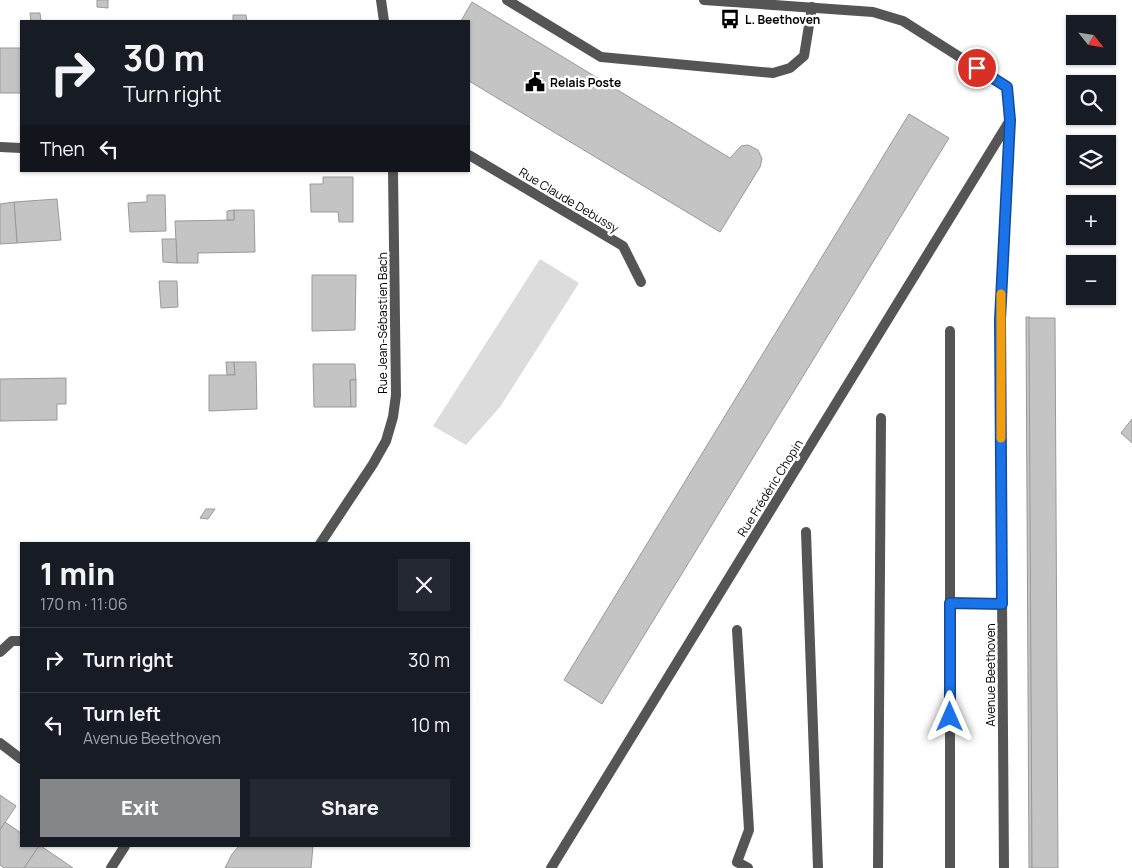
<!DOCTYPE html>
<meta charset="utf-8">
<style>
body{margin:0;font-family:Manrope,sans-serif;background:#242831;color:#f1f3f6;height:100vh;display:flex;flex-direction:column;font-size:19px;white-space:nowrap}
*{box-sizing:border-box;margin:0}
p{font-size:16px;color:#9ea1a6}
.icon{flex:none;width:28px;height:28px;fill:none;stroke:currentColor;stroke-width:2;stroke-linecap:round;stroke-linejoin:round}
.map{position:relative;flex:1;overflow:hidden}
.drawer{position:absolute;left:20px;top:542px;width:450px;height:305px;display:flex;flex-direction:column;background:#171b24;border-radius:0px;box-shadow:0 1px 4px #0004}
.drawer>*{flex:none}
.banner{position:absolute;left:20px;top:20px;width:450px;height:152px;border-radius:0px;box-shadow:0 1px 4px #0004;background:#171b24;color:#f1f3f6;overflow:hidden}
.needle{width:32px;rotate:120deg}
.tools{position:absolute;left:1066px;top:15px;display:grid;gap:10px}
.tools a{display:grid;place-items:center;width:50px;height:50px;border-radius:0px;background:#171b24;box-shadow:0 1px 4px #0004;font-size:25px}
.pin{position:absolute;display:grid;place-items:center;width:42px;height:42px;color:#fff;margin:-21px;border:2px solid #fff;border-radius:50%;box-shadow:0 1px 5px #0007}
.me{position:absolute;width:55px;margin:-28px;rotate:0deg;stroke-linejoin:round;filter:drop-shadow(0 0 4px #0008)}
.turn{display:flex;align-items:center;gap:18px;height:105px;padding:0 20px;font-size:22px}
.turn .icon{width:65px;height:65px;stroke-width:2.5}
.turn b{display:block;font-size:35px;line-height:42px}
.then{display:flex;align-items:center;height:48px;padding:0 20px;background:#0003;gap:10px;font-size:19px}
.round{display:grid;place-items:center;flex:none;width:52px;height:52px;border-radius:0px;background:#242831}
.overview{display:flex;align-items:center;justify-content:space-between;height:85px;padding:0 20px}
h1{font-size:30px;font-weight:800;line-height:38px}
.action{display:flex;gap:10px;margin-top:auto;padding:10px 20px}
.action a{flex:1;height:58px;border-radius:0px;background:#858687;color:#fff;font-size:20px;font-weight:800;line-height:58px;text-align:center}
.action a+a{background:#242831;color:#f1f3f6}
ul{padding:0;list-style:none}
li{display:flex;align-items:center;gap:15px;height:65px;padding:0 20px;border-top:1px solid #363941}
li div{flex:1}
li b{display:block;font-size:19px}
li em{font-style:normal}
.map>svg:first-child{display:block}
</style>
<div class="map">
<svg width="1132" height="868" viewBox="0 0 1132 868">
<rect width="100%" height="100%" fill="#fff"/>
<polygon fill="#dcdcdc" points="540,259 579,283 500,407 466,445 433,426"/>
<g fill="#c4c4c4" stroke="#999">
<polygon points="97,0 108,0 108,8 97,7"/>
<polygon points="472,2 730,158 741,146 748,145 758,150 762,159 760,167 720,232 469,81 469,21 461,21"/>
<polygon points="30,13 40,13 41,21 31,21"/>
<polygon points="233,15 246,15 247,21 233,21"/>
<rect x="0" y="48" width="21" height="45"/>
<polygon points="909,114 949,138 602,704 564,680"/>
<polygon points="323,177 353,177 353,222 339,222 338,212 311,212 310,184 323,184"/>
<polygon points="147,195 165,195 166,231 130,232 128,203 147,202"/>
<polygon points="57,199 61,240 17,243 14,202"/>
<polygon points="14,202 17,243 0,244 0,204"/>
<polygon points="234,210 254,210 255,252 198,253 198,263 177,263 175,221 234,220"/>
<polygon points="234,210 234,220 227,220 227,211"/>
<polygon points="162,239 176,239 177,263 163,262"/>
<polygon points="312,275 356,275 355,330 312,331"/>
<polygon points="159,281 177,281 178,307 161,308"/>
<polygon points="1026,317 1030,317 1032,868 1029,868"/>
<polygon points="1029,318 1055,318 1058,868 1032,868"/>
<polygon points="226,362 234,362 235,375 227,375"/>
<polygon points="234,362 256,362 257,409 209,411 209,375 235,375"/>
<polygon points="313,364 355,364 356,380 350,380 351,407 314,407"/>
<polygon points="66,378 66,404 57,404 57,420 0,421 0,379"/>
<polygon points="350,380 356,380 356,407 351,407"/>
<polygon points="1132,419 1132,443 1121,433"/>
<polygon points="206,509 215,509 208,519 200,518"/>
<polygon points="0,795 16,806 0,830"/>
<polygon points="5,822 21,833 21,846 39,846 24,868 4,868 0,865 0,830"/>
<polygon points="39,846 41,846 73,868 24,868"/>
<polygon points="239,846 313,846 311,868 225,868 232,854"/>
</g>
<g fill="none" stroke-linecap="round" stroke-linejoin="round">
<g stroke="#555" stroke-width="10">
<polyline points="507,0 601,57 773,73 790,68 804,56 812,7"/>
<polyline points="806,532 818,868"/>
<polyline points="950,603 1002,604"/>
<polyline points="737,630 749,830 737,862 748,868"/>
<polyline points="878,868 881,418"/>
<polyline points="950,868 950,331"/>
</g>
<polyline stroke="#555" stroke-width="10" points="551,868 1010,120"/>
<g stroke="#555" stroke-width="10">
<polyline points="381,0 384,21"/>
<polyline points="704,0 873,12 903,21 1007,87 1010,120 1000,321 1004,868"/>
<polyline points="0,147 21,148"/>
<polyline points="469,155 623,246 641,282"/>
<polyline points="320,544 373,464 386,441 393,417 396,395 393,171"/>
<polyline points="0,652 12,641 21,641"/>
<polyline points="0,743 21,759"/>
<polyline points="111,868 125,846"/>
</g>
</g>
<g fill="none" stroke-linecap="round" stroke-linejoin="round">
<defs>
<polyline id="route" points="950,717 950,603 1002,604 1000,320 1010,120 1007,87 977,68"/>
</defs>
<use href="#route" stroke="#114b97" stroke-width="12"/>
<use href="#route" stroke="#1a73e8" stroke-width="9"/>
<polyline stroke="#f59e0b" stroke-width="9" points="1001,438 1001,294"/>
</g>
<defs>
<symbol id="bus-bare" viewBox="-9 -9 18 18"><path d="M-5-6H5V4H4V6H2V4H-2V6H-4V4H-5ZM-3.5-4V0h7V-4ZM-3.5 1.2v1.5H-2V1.2ZM2 1.2v1.5H3.5V1.2Z" fill="#000" stroke="#fff" stroke-width="2.5" paint-order="stroke"/></symbol>
<symbol id="civic-bare" viewBox="-9 -9 18 18"><path d="M-.6-6.5H3V-4.5H.6V-3L4-1V1h2V6H-6V1h2V-1L-.6-3ZM-1.2 2.5V6h2.4V2.5Z" fill="#000" stroke="#fff" stroke-width="2.5" paint-order="stroke"/></symbol>
</defs>
<g fill-rule="evenodd">
<use href="#bus-bare" x="716" y="5" width="28" height="28"/>
<use href="#civic-bare" x="521" y="68" width="28" height="28"/>
</g>
<g text-anchor="middle" dominant-baseline="central" stroke-width="5" stroke-linejoin="round" paint-order="stroke">
<g font-size="12" font-weight="bold" fill="#000" stroke="#fff" text-anchor="start">
<text x="745" y="19">L. Beethoven</text>
<text x="550" y="82">Relais Poste</text>
</g>
<g font-size="12" fill="#000" stroke="#fff">
<text transform="translate(569 200) rotate(31)">Rue Claude Debussy</text>
<text transform="translate(382 323) rotate(-90)">Rue Jean-Sébastien Bach</text>
<text transform="translate(770 488) rotate(-58)">Rue Frédéric Chopin</text>
<text transform="translate(990 675) rotate(-90)">Avenue Beethoven</text>
</g>
</g>
</svg>
<div class="tools">
<a><svg class="needle" viewBox="-14 -14 28 28"><path d="M0-13l5 13h-10z" fill="#e53935"/><path d="M0 13l5-13h-10z" fill="#9ea1a6"/></svg></a>
<a><svg class="icon" aria-label="search" viewBox="0 0 24 24"><circle cx="10" cy="10" r="6"/><path d="M15 15l6 6"/></svg></a>
<a><svg class="icon" aria-label="layers" viewBox="0 0 24 24"><path d="M12 4l9 5-9 5-9-5zM3 14l9 5 9-5"/></svg></a>
<a>+</a>
<a>−</a>
</div>
<div class="pin" style="left:977px;top:68px;background:#d93025"><svg class="icon" aria-label="arrive" viewBox="0 0 24 24"><path d="M6 21V4h12l-3 4 3 4H6"/></svg></div>
<svg class="me" style="left:950px;top:717px" viewBox="-20 -20 40 40"><path d="M0-17L14 15 0 8-14 15z" fill="#1a73e8" stroke="#fff" stroke-width="4"/></svg>
<div class="banner">
<div class="turn"><svg class="icon" aria-label="right" viewBox="0 0 24 24"><path d="M7 20v-9h11M14 6l5 5-5 5"/></svg><div><b>30 m</b>Turn right</div></div>
<div class="then">Then<svg class="icon" aria-label="left" viewBox="0 0 24 24"><path d="M17 20v-9H6M10 6l-5 5 5 5"/></svg></div>
</div>
<section class="drawer">
<div class="overview"><div><h1>1 min</h1><p>170 m · 11:06</p></div><a class="round"><svg class="icon" aria-label="close" viewBox="0 0 24 24"><path d="M6 6l12 12M18 6L6 18"/></svg></a></div>
<ul>
<li><svg class="icon" aria-label="right" viewBox="0 0 24 24"><path d="M7 20v-9h11M14 6l5 5-5 5"/></svg><div><b>Turn right</b></div><em>30 m</em></li>
<li><svg class="icon" aria-label="left" viewBox="0 0 24 24"><path d="M17 20v-9H6M10 6l-5 5 5 5"/></svg><div><b>Turn left</b><p>Avenue Beethoven</p></div><em>10 m</em></li>
</ul>
<div class="action"><a>Exit</a><a>Share</a></div>
</section>
</div>
